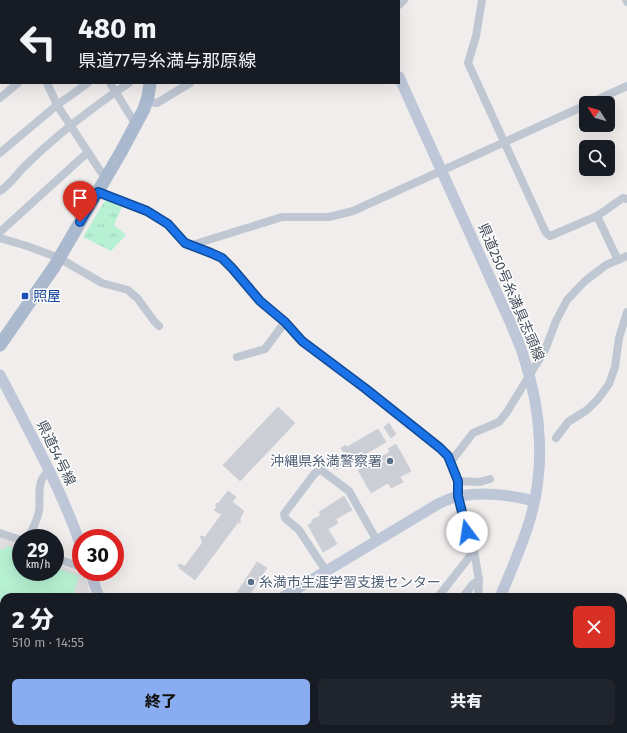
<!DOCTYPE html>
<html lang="ja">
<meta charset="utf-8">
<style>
body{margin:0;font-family:"Fira Sans","Noto Sans JP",sans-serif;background:#20242c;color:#f1f3f6;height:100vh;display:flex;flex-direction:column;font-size:15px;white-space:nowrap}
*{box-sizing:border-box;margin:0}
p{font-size:13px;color:#9ea1a6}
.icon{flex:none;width:22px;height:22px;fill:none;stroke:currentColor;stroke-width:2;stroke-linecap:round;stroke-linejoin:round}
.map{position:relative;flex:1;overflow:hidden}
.panel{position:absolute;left:0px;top:593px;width:627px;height:140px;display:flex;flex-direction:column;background:#171b24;border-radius:12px 12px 0 0;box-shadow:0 4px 16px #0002}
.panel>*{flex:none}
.hud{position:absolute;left:0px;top:0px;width:400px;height:84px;box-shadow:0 4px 16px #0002;background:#171b24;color:#f1f3f6;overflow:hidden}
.needle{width:26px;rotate:307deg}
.buttons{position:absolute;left:579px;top:96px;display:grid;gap:8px}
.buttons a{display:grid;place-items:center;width:36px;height:36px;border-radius:6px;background:#171b24;box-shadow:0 4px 16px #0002;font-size:20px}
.speed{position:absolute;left:12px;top:529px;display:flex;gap:8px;font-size:20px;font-weight:700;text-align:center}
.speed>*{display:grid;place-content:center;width:52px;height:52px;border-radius:50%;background:#171b24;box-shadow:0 4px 16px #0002;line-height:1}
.speed small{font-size:10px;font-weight:400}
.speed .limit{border:6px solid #d22;background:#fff;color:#111}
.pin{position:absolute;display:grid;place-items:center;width:34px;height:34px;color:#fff;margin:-41px -17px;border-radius:50% 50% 50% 0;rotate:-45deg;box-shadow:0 0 4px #0007}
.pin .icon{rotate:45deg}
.me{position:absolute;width:44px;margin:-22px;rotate:346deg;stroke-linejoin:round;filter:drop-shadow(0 0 3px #0008)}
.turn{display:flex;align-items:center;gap:14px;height:84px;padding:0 12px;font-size:18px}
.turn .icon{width:52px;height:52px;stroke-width:2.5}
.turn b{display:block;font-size:28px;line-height:34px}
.round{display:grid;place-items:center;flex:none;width:42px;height:42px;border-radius:6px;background:#20242c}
.overview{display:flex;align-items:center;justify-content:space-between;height:68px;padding:0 12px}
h1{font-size:24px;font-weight:800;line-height:30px}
.cta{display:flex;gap:8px;margin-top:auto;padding:8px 12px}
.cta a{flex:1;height:46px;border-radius:6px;background:#8aadf1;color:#111;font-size:16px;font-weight:800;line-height:46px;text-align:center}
.cta a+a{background:#20242c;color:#f1f3f6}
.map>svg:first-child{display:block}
</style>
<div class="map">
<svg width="627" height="733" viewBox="0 0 627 733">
<defs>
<pattern id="park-tufts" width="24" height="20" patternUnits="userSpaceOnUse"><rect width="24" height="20" fill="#b7f1d3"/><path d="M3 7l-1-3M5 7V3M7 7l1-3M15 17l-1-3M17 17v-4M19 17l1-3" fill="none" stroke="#9fd0b7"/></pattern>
</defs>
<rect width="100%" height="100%" fill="#f0edec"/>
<polygon fill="#e1dede" points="0,536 18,541 21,547 21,572 55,572 55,564 84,574 91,597 4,597 4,729 24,729 23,730 0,731"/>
<polygon fill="#b7f1d3" points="7,545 21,552 21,572 55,572 55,567 79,576 74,592 82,597 4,597 4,688 0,688 0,549 4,550"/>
<polygon fill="url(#park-tufts)" points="106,199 122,207 114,225 126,235 111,251 83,237"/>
<g fill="#cbced5" stroke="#d0d2d9">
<polygon points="278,407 295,423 240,481 223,465"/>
<polygon points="389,423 396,434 391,438 384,427"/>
<polygon points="378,429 386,442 350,463 341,448 346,445 347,447"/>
<polygon points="396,444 411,471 400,477 403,482 391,488 388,483 371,493 358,470 390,452 388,449"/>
<polygon points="336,453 345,459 337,470 328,464"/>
<polygon points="228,491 236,497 232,502 244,511 239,521 241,522 240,523 238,522 195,580 179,568 180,567 178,566 179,564 185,566 203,542 201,540 202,539 200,537 201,536 205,537 222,514 221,513 220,514 214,510 217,507 215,505 217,503 218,504"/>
<polygon points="344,496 352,510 336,519 338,523 328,529 337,544 323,552 308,525 312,523 312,520 321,515 319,512"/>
<polygon points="257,562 267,568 248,597 238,597 235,596"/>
<polygon points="0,690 4,690 4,702 3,701 0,700"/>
</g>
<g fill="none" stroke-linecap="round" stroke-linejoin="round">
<g stroke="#bfc7d3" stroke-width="8">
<polyline points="57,0 58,1"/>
<polyline points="482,0 476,36 468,63 546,233 550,236 597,216 623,198 627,199"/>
<polyline points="626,0 627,2"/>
<polyline points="13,1 14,0"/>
<polyline points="399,5 404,0"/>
<polyline points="0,13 1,12"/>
<polyline points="0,34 1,34"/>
<polyline points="0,76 1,77"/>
<polyline points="47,83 57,105 101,172 107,176"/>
<polyline points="110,83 136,125"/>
<polyline points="0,98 18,83"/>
<polyline points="146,102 157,103 190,83"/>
<polyline points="590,103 627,86"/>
<polyline points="0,153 57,105 88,83"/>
<path d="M0,191C11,184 18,172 28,163C57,135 96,105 129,83"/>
<polyline points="98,191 147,211 168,224 185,243 211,253 222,258 232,269 260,301 285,322 302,341 366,389 440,448 448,456 457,481 460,502 467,532 474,551 479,580 478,597"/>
<polyline points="597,216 618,260"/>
<polyline points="0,232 88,152"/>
<polyline points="0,238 27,246 59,258 102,283 128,290 138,299 154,321 159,326"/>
<polyline points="192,245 282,217 329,217 353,211 586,105"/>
<polyline points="237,357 265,349 285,322"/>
<polyline points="556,438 568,422 587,410 598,399 609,384 615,367 619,338 627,312"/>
<polyline points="450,463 473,433 499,422 507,412 545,350 556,321 567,300 585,281 606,265 627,256"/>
<polyline points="457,481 480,482 490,479"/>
<polyline points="0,533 21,540"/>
<path d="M27,538C32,531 37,520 39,511C41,496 35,480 50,470"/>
<polyline points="55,558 81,567"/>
<polyline points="327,571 320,562 299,530 285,518 284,514 315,473 321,470 349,491 377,541"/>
<polyline points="438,597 474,551"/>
<polyline points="463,597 473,584 479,580"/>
<polyline points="379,729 383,733"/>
<polyline points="409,729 411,733"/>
<polyline points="24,733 29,729"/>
<polyline points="83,733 184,729"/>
</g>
<g stroke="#bec7d8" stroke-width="11">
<polyline points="363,0 364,1"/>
<path d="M399,77L511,324C515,335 521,346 524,358C542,412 546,471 528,526C520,550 510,574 500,597"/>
<path d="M0,375C29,431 60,486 81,546"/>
<polyline points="90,572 99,597"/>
<path d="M283,597L438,504C445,501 452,497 459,496C483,492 511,495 534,501"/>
<polyline points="184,729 186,733"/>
<polyline points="209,730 214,733"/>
<polyline points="442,733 444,729"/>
</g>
<g stroke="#aab9ce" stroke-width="13">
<polyline points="130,0 130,1"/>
<polyline points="0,345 54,267 121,152 144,109 148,97 150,83"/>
</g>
</g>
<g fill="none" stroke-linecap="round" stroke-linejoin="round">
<defs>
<polyline id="route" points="80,222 98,192 147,211 168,224 185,243 211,253 222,258 232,268 260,301 285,322 302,341 366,389 440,448 448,456 458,481 458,496 467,532"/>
</defs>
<use href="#route" stroke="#114b97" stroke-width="10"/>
<use href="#route" stroke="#1a73e8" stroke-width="7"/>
</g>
<rect fill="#1a4fb4" stroke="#fff" stroke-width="1.5" x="21" y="292" width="8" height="8" rx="2"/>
<g fill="#5c6f8a" stroke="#fff" stroke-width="1.5">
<circle cx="390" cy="461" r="4"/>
<circle cx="251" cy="582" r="4"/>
</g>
<g text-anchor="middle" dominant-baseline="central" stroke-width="3" stroke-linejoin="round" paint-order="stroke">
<g font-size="14" fill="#444e5b" stroke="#fff">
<text transform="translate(511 292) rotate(67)">県道250号糸満具志頭線</text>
<text transform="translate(56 453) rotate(64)">県道54号線</text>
</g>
<g font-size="14" fill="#164399" stroke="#fff" text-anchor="start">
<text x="33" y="296">照屋</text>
</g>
<g font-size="14" fill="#4e5e75" stroke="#fff" text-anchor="end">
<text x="382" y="461">沖縄県糸満警察署</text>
<text x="259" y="582" text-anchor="start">糸満市生涯学習支援センター</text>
</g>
</g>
</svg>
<div class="buttons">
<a><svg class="needle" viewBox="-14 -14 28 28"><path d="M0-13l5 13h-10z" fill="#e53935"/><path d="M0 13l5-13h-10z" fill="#9ea1a6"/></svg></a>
<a><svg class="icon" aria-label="search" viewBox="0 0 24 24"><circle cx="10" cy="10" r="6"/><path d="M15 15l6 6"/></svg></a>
</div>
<div class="speed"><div>29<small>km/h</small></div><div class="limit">30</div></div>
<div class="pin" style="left:80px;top:222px;background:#d93025"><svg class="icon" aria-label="arrive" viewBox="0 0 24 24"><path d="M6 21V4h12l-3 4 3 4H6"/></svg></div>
<svg class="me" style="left:467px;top:532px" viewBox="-20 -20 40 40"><circle r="19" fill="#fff"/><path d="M0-13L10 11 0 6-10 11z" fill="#1a73e8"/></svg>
<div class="hud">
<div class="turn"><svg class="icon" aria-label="left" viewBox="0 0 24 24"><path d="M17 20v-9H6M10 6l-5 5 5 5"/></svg><div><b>480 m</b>県道77号糸満与那原線</div></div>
</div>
<section class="panel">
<div class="overview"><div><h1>2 分</h1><p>510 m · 14:55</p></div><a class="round" style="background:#d93025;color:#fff"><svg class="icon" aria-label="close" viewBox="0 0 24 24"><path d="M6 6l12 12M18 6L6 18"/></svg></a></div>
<div class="cta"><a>終了</a><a>共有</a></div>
</section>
</div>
